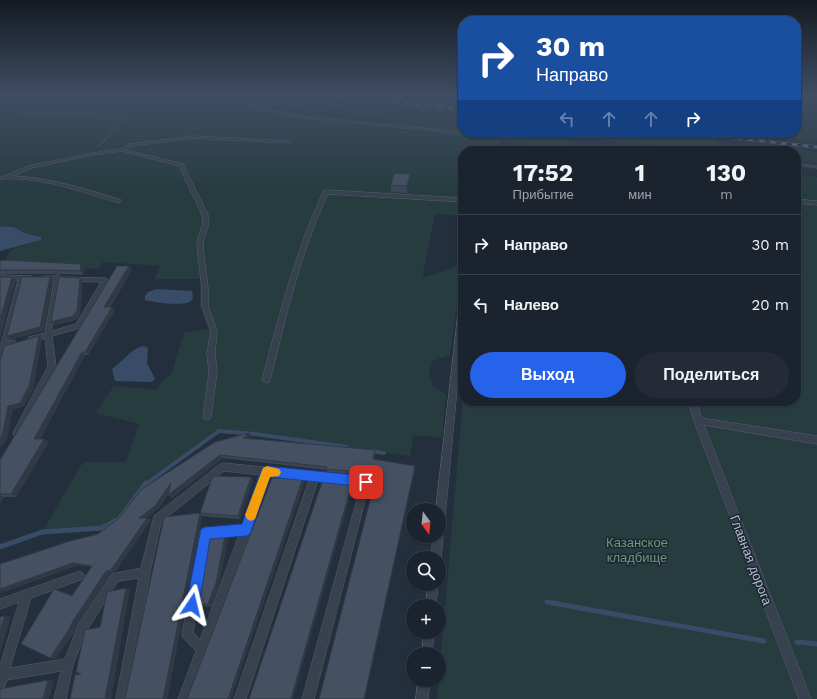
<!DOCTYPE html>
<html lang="ru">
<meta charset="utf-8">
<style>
body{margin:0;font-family:"Work Sans",sans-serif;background:#242b36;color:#f1f3f6;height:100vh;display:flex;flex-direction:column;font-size:15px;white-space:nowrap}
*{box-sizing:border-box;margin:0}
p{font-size:13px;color:#a0a4aa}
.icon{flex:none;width:22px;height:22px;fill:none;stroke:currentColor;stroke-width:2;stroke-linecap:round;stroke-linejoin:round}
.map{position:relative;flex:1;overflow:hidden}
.details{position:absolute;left:458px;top:146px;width:343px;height:260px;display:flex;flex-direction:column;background:#1b232e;border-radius:16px;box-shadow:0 1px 3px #0004,0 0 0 1px #39404a}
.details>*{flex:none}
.top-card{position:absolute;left:458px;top:16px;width:343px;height:122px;border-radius:16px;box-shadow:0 1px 3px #0004,0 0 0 1px #39404a;background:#1a4fa0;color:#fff;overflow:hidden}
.needle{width:26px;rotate:165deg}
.buttons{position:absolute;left:406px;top:503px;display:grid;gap:8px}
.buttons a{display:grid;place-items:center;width:40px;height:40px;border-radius:50%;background:#1b232e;box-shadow:0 1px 3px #0004,0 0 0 1px #39404a;font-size:20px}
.pin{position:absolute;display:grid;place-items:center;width:34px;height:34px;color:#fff;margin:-17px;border-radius:8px;box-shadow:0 2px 6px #0006}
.me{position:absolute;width:44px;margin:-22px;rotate:10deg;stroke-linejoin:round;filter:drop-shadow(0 0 3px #0008)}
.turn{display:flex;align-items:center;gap:14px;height:84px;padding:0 12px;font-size:18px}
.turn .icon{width:52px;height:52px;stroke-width:2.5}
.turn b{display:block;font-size:28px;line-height:34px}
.lanes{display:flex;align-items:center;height:38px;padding:0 12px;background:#0003;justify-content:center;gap:20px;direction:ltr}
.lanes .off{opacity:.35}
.eta{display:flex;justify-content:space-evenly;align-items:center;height:68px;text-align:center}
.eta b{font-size:24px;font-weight:700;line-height:28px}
.button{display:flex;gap:8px;margin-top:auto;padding:8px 12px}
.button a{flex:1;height:46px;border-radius:24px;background:#2563eb;color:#fff;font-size:16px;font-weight:700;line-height:46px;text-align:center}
.button a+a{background:#242b36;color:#f1f3f6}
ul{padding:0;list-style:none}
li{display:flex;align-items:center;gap:12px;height:60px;padding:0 12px;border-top:1px solid #39404a}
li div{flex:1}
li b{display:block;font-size:15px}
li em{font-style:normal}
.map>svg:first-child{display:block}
</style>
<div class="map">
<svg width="817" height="699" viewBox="0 0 817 699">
<rect width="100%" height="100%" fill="#242f3e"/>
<g fill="#263c3f">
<polygon points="44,96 192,96 219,100 292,117 386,128 479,136 397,127 388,124 380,118 347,113 332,106 333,104 348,99 463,111 463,133 663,133 711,138 720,144 780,150 801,149 817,153 817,164 796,161 796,151 704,151 569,136 570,146 528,145 500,140 500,144 567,151 463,151 463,216 435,214 422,278 459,266 462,269 450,355 432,361 429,373 433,386 446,394 442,438 413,435 410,456 255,434 219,431 146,483 119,519 102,528 42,532 83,462 126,462 139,424 95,413 114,386 156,390 162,381 171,375 184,333 208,329 200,307 200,279 155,279 160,266 103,262 98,269 7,264 6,257 12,249 41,240 42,236 24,233 14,227 0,226 0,116 18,116"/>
<polygon points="209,96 282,96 302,99 305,103 301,107 288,107"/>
<polygon points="463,97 463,107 378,99"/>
<polygon points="817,99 817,140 815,140 813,143 800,141 794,137 782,136 769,138 706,133 796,133 796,101"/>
<polygon points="796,174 817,177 817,699 437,699 463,399 463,401 796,401"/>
</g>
<g fill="#394c67">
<polygon points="0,226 14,227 24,233 42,237 41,240 0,251"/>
<path d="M157,289L192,291L193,298L190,302C176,306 160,303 145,300V296L148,292Z"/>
<path d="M144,346L148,348L147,363L155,379L152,382L115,381L112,369C123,362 131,348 144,346Z"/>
</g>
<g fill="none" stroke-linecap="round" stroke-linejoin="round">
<g stroke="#394c67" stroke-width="4">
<polyline points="371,451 384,453"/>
<polyline points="146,484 219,431 255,434 347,447"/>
</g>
<g stroke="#394c67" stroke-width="5">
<polyline points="0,547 42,532 102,528 119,519 146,483"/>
<polyline points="547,602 764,641"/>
<polyline points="797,642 817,644"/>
</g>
<defs>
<g id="service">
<polygon points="202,96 222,97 295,115 463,132 463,133 501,136 503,137 501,138 295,117 222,99"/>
<polygon points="817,96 817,98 796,99 796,97"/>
<path d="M194,136L289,141L291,142L289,143L194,138L131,146L126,150L183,164L208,215L209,223L203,242L204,256L208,288V306L217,331L215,353L217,372L211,417L210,419L207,420L204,419L203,417L209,372L207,353L211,331L202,306V288L198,256L197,242L203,223L202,215L179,166L122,151L92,155L31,168L14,176C51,178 86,189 121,200V202L119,203C80,192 41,176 0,179V177L4,176L28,166L92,153L121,149L130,144Z"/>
<polygon points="572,150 588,150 590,151 572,151"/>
<polygon points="796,163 817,166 817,168 796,165"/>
<path d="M326,190L463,198V202L328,194C300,253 286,317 270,380L269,382L266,383L263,382L262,380C279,316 295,252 323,192Z"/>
<polygon points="796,199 817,201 817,205 796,203"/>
<polygon points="0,275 31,276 34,278 31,280 24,280 9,342 13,340 15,341 16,343 15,345 8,347 4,364 3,366 0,367 0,344 1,344 18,280 0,279"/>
<path d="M58,275L61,277L105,278L108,280L80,328L52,336L56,366L20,436L17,437L14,436L13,433L48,366L45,338L31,342L28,339L29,337L45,333L54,281L41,280L38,278C43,274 52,278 58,275ZM60,281L101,282L76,324L52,331Z"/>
<polygon points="461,289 463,289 463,324 444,529 441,533 443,536 441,558 439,562 439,558 431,558 433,536 439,536 439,510 436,510"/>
<polygon points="689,401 697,401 701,418 817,436 817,444 704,425 811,699 799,699 694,421"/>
<path d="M223,463L366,477L369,478L370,481L314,699H302L361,485L318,480L246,699H234L309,480L270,476L190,699H178L196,651L183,638L182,634L200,533L202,530L205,528L243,526L261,475L224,471L161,522L150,572L128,699H116L139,578L118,581L87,630L73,664L66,699H54L61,671L7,680L4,688L0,690V666L19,602L0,609V599L80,571L83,573L85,576L83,579L31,598L10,668L65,659L79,623L112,574L141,568L154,516L220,464ZM239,535L200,640L193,632L209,537Z"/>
<polygon points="428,584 438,584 436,606 426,606"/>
<polygon points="424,632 434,632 432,654 422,654"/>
<polygon points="418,680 430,680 428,699 416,699"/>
</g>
</defs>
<use href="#service" stroke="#565f6c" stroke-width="1"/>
<polyline stroke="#44595c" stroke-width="1.5" stroke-dasharray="2 2" stroke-linecap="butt" points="0,114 125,116 126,118 99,146"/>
<use href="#service" fill="#38414e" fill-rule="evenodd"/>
<defs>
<g id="rail">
<polyline points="333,96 463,109"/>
<polyline points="394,97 461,96"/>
<polyline points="688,133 817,147"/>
</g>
</defs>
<use href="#rail" stroke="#5a6575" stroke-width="3"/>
<use href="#rail" stroke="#1d2633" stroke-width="2" stroke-dasharray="5.5" stroke-linecap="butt"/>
</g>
<g fill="#3b4654">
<polygon points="410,174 410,182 407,193 391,192 391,185"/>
<polygon points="0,261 81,264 84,268 83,275 58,274 0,274"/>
<polygon points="129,266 132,270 110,307 115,310 88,355 85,355 40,439 49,442 16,497 4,497 0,504 0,460"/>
<polygon points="249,433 251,436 248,438 375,450 375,453 374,459 415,466 415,469 376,475 327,472 327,470 223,458 172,498 168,495 169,493 159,508 146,518 151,520 115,572 111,573 78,622 74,632 55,659 50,658 60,591 72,595 92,567 78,565 0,593 0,564 98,534"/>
<polygon points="251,477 253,480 240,519 202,516 167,699 125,699 200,513"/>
<polygon points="225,536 228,538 219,584 211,606 199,607 196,605"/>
</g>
<g fill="#303945">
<polygon points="410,174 410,182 407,193 407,186"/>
<polygon points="81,264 84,268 83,275 80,271"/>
<polygon points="129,266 132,270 107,310 104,307"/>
<polygon points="12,277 16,280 0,339 0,320"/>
<polygon points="50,277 53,280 44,331 11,340 7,336"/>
<polygon points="80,278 83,282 80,314 77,320 54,325 51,322"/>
<polygon points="112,307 115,310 88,355 85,352"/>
<polygon points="39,336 42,339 33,390 24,406 13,410 7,439 2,447 0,447 0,439 8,406"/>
<polygon points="82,352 85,355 38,442 34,439"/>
<polygon points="249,433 251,436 245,441 243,438"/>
<polygon points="44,439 49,442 16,497 11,494"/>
<polygon points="375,450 375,453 373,462 373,459"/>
<polygon points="220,455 223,458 172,498 168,495"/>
<polygon points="415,466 415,469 365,699 364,699"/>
<polygon points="251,477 253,480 240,519 238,516"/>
<polygon points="303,478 305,481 231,699 228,699"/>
<polygon points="171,483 174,485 159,508 142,521 139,518"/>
<polygon points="352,483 353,486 293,699 291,699"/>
<polygon points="0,495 4,497 0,504"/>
<polygon points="200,513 202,516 167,699 163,699"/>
<polygon points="147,518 151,520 115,572 111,573 78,622 74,632 55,659 50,658 73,621 106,571"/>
<polygon points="225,536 228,538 219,584 211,606 208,604"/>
<polygon points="73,563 78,565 0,593 0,589"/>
<polygon points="126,588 130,590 111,699 105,699"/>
<polygon points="5,616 11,617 0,653 0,631"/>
<polygon points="48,680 54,681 49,699 43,699"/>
</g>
<g fill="#455162" stroke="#303945">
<polygon points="394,173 410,174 407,186 391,185"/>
<polygon points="4,260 81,264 80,271 55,270 0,270 0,261"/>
<polygon points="117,266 129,266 104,307 112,307 85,352 82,352 34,439 44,439 11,494 0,494 0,460"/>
<polygon points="0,277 12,277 0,320"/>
<polygon points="22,277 50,277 40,327 7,336"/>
<polygon points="59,277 80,278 77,311 73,316 51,322"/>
<polygon points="39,336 29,386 20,403 8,406 2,436 0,439 0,363 4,346"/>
<polygon points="249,433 243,438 375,450 373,459 415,466 364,699 319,699 377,473 326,469 327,467 220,455 168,495 171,483 155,506 139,518 147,518 111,570 106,571 73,621 68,631 50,658 21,644 54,589 72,596 92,566 73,563 0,589 0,564 70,541 98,534 118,519 142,489 215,442"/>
<polygon points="214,476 251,477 238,516 200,513 212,478"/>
<polygon points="272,478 303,478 228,699 187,699"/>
<polygon points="323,479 352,483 291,699 249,699"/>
<polygon points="200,513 163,699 125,699 164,517"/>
<polygon points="225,536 216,583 208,604 196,605 207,537"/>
<polygon points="126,588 105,699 70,699 75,675 81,674 76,672 85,630 100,627 107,592"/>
<polygon points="5,616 0,631 0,617"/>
<polygon points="48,680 43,699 0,699 0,689"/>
</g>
<linearGradient id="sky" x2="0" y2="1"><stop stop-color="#141a22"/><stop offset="0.49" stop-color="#3f4d63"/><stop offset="1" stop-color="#3f4d63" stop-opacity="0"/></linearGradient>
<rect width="817" height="194" fill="url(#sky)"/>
<polygon fill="#2563eb" stroke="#184099" points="267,466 366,476 370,478 372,482 370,485 366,487 270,477 250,534 246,536 210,539 199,605 197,610 192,612 188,610 186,605 201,529 205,527 242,524 261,471 263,468"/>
<polygon fill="#f59e0b" points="267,466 279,469 281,472 279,476 270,477 255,519 251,521 247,519 245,515 263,468"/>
<g text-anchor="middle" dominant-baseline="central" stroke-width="3" stroke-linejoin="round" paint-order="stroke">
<g font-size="13" fill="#6b9a76" stroke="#1d2633">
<text x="637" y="542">Казанское<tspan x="637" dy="15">кладбище</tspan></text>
</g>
<g font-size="13" fill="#b4bcc9" stroke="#1d2633">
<text transform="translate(751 560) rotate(69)">Главная дорога</text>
</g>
</g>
</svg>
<div class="buttons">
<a><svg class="needle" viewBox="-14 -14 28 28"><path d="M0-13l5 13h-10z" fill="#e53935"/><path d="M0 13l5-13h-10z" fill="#a0a4aa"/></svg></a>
<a><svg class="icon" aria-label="search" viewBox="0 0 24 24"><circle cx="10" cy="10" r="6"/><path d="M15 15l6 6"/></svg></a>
<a>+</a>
<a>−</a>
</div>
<div class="pin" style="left:366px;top:482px;background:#d93025"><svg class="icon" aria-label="arrive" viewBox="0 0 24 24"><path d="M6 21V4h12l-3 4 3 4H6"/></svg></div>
<svg class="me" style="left:192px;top:605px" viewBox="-20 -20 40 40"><path d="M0-17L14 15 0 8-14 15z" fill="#2563eb" stroke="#fff" stroke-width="4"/></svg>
<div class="top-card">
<div class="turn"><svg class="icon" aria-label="right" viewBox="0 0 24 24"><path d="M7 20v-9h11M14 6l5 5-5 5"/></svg><div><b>30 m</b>Направо</div></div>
<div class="lanes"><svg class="icon off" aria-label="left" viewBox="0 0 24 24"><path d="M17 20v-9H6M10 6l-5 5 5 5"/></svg><svg class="icon off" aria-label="ahead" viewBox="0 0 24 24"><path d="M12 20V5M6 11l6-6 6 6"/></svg><svg class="icon off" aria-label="ahead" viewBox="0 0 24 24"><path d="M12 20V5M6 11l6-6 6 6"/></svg><svg class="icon" aria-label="right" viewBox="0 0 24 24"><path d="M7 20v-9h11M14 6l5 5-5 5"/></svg></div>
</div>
<section class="details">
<div class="eta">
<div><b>17:52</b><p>Прибытие</p></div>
<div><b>1</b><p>мин</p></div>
<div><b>130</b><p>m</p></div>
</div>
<ul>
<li><svg class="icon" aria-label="right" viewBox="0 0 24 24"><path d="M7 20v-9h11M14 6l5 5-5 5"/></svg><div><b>Направо</b></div><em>30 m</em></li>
<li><svg class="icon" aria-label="left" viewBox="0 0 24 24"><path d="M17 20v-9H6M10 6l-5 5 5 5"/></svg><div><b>Налево</b></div><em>20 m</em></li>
</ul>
<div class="button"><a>Выход</a><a>Поделиться</a></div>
</section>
</div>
